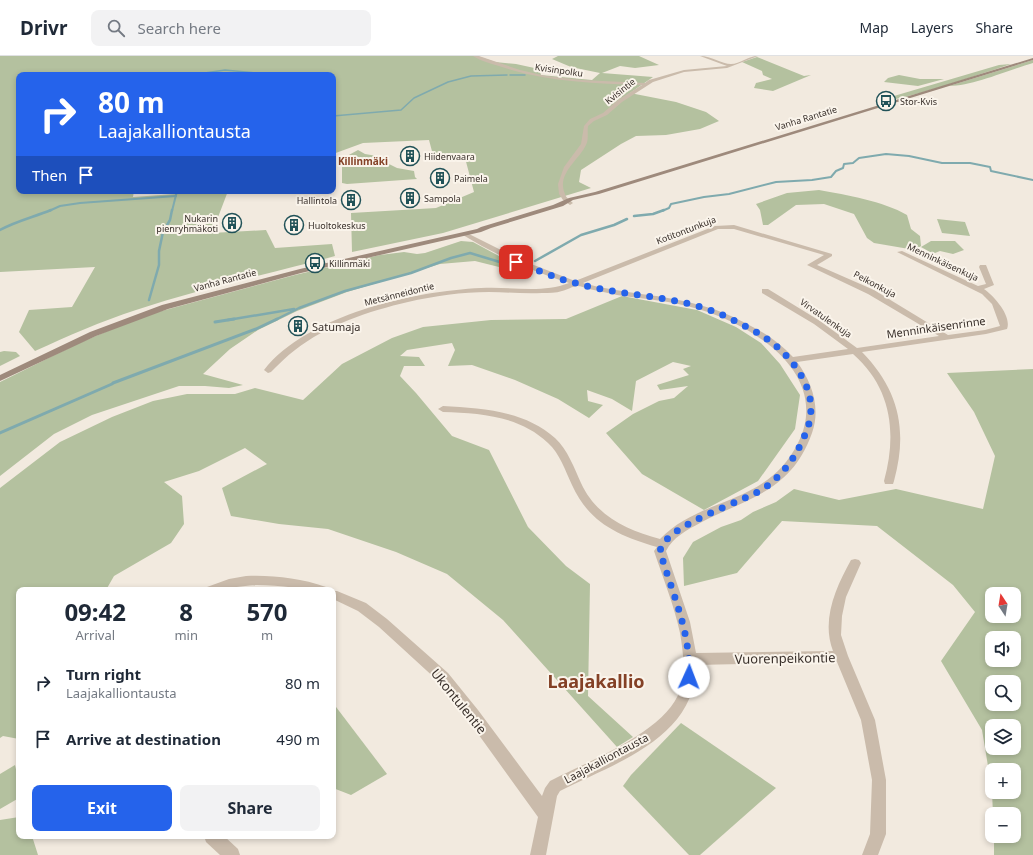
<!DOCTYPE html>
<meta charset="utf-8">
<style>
body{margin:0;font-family:"Noto Sans",sans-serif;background:#f2f2f3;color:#1f2937;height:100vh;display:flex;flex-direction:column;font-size:15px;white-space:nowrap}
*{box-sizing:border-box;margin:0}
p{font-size:13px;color:#747a83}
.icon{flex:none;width:22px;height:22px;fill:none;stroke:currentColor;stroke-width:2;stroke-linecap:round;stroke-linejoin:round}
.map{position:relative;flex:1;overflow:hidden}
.sheet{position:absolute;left:16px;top:531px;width:320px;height:252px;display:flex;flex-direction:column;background:#fff;border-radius:8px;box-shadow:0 2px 6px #0003}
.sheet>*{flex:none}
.top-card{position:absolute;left:16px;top:16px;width:320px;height:122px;border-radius:8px;box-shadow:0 2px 6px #0003;background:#2563eb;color:#fff;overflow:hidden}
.needle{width:26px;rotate:348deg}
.fabs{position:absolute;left:985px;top:531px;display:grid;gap:8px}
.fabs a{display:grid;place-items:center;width:36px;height:36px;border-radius:8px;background:#fff;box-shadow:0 2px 6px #0003;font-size:20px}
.pin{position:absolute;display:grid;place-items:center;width:34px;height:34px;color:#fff;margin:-17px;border-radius:8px;box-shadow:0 2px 6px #0006}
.me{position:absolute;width:44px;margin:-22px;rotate:2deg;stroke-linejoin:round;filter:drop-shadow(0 0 3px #0008)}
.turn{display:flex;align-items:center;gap:14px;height:84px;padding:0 16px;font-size:18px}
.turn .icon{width:52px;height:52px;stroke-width:2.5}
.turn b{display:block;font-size:28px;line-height:34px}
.then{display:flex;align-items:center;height:38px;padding:0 16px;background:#0003;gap:8px;font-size:15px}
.eta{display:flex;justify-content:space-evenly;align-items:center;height:68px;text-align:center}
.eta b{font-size:24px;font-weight:700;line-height:28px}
.cta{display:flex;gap:8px;margin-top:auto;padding:8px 16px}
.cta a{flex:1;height:46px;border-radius:8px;background:#2563eb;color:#fff;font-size:16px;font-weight:700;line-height:46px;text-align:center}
.cta a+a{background:#f2f2f3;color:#1f2937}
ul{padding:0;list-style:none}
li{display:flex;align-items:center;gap:12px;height:56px;padding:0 16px}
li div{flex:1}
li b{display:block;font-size:15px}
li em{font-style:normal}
header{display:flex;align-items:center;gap:24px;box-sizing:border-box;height:56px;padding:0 20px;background:#fff;border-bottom:1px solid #e0e1e3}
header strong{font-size:19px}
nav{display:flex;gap:22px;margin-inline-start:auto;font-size:14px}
.search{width:280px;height:36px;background:#f2f2f3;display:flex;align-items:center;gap:10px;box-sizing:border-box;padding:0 14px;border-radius:8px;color:#747a83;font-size:15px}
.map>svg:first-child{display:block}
</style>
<header>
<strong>Drivr</strong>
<div class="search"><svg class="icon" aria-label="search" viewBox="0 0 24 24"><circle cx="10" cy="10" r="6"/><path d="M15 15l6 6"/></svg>Search here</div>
<nav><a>Map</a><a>Layers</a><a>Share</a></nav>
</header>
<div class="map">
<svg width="1033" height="799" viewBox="0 0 1033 799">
<rect width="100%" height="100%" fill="#f2eadf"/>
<g fill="#b4c19f" fill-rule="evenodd">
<path d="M0,0H477L495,6L516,8L539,13L541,19L592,24L600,17L571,11L552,3L558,0H639L659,9L635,12L620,10L602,17L653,21L630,37L676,46L706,56L719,65L700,73L666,79L636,80L621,88L581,114L579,126L591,132L443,177L352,196L351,157L436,152L474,136L464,98L433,99L429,84L363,87L333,98V19H19V135H134L133,141L175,138L177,135H228L212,177L266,174L275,192L332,188L335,200C269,218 202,232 136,254C102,265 68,280 35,295L19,276L29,254L72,251L95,211L0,216Z"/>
<polygon points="757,1 804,20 811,19 773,35 754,32 756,27 772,23 763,19 762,15 742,6"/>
<path d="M1033,4V7C1009,14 973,30 949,30Z"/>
<path d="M1011,8C990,15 891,49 877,45L999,9Z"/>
<polygon points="899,19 920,23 944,23 918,30 884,26 888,22"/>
<polygon points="358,94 365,98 389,102 389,108 397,112 414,115 415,121 417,123 347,128 342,127 342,105 347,100"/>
<path d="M819,134C847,139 883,145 907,159L911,173L920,180L921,190L915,194L874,187L867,182L854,158L824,148L796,149L768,169H763L760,154L756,148L787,137Z"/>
<polygon points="937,163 965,166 970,180 942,177"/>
<polygon points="461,185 473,186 499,200 524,211 499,211 475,205 440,208 347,236 297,255 258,274 230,293 203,318 243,329 229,332 205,330 179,330 92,359 54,378 0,420 0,326 77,288 143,260 295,219 380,199 404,196 417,198 425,197"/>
<polygon points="931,185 955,185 964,194 953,198 940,195 935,197 930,196 921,191"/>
<polygon points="622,240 697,254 736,271 761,287 780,308 800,339 795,373 758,425 704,454 642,418 606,377 633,358 659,345 674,342 688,330 660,334 657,329 689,319 683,313 691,310 673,306 636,325 632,355 612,343 587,334 588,345 603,349 589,362 558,343 515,324 472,309 448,310 455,294 452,287 407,294 400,300 419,301 425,310 404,310 400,320 416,337 452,380 489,394 528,471 566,510 590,528 588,640 633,681 617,691 503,564 447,518 396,496 328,473 279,468 231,460 222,432 267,408 245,392 199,415 164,426 182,440 184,468 171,487 114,520 106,534 19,534 19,683 3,680 0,682 0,432 60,386 112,361 153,345 187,338 235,338 255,332 303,344 342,308 392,282 423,271 491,264 566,263"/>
<polygon points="4,295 16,296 20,300 0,310 0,296"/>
<path d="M1033,313V799H994V780H1014V758H993L992,736H1014V714H992V734L982,674L941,605L975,556L953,529L877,470L782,465L737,517L684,530L683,502L693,486L721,471L741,464L753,456L776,446L794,433L839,444L896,433L983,453L995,400L974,356L947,317ZM992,538H1014V560H992ZM992,582H1014V604H992ZM992,626H1014V648H992ZM992,670H1014V692H992Z"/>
<polygon points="333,647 387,718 351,739 333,732"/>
<polygon points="681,667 776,732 700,799 689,799 623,730 631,719"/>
<polygon points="15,709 19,726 19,742 0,753 0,718"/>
<polygon points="19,761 19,780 32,780 38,799 0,799 0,764"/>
</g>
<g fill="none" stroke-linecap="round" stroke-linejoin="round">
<g stroke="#7faaae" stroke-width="1.5">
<polyline points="198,18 225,14 278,19"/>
<polyline points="510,19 525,19"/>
<polyline points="333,60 401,54 414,42 448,26 471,20 507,19"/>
</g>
<g stroke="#7faaae" stroke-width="2">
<polyline points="49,155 60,150 80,147 176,140"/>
<polyline points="172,155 177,135"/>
<polyline points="662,155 669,152 671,148 704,141 729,138 776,126 812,124 831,121 836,115 843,112 844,108 853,107 859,102 886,98 909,100 942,107 970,107 990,111 991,115 1033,124"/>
</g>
<g stroke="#7faaae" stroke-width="2.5">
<polyline points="634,160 653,158 664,154"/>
<path d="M0,174C16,165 34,161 51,154"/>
<polyline points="535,205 581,179 614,169 627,163"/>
<polyline points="149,244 159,209 159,195 163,176 170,164 172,154"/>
<polyline points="228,264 294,253"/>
<polyline points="275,264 299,252 345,235 411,217 451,202 470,197 513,210"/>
</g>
<g stroke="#7faaae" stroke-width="3">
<polyline points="215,266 234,263"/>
<polyline points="113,327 256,273 277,263"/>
<polyline points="0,377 112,328"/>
</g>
<g fill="#cabbab" fill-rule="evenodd">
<path d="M473,0H479L520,14L546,20L582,24L645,27L649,24L684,14L727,10L700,0C711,0 722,8 731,8C740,8 748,0 758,0L727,12L684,16L653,26L622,46L607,59L594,65L588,70C587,77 589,83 586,89C579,104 556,118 565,138C566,142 570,144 573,147L570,149L563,144L559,138L558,128L564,111L581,88L584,70L590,63L603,57L618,44L642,29C594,27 548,26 502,11C492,8 481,5 473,0Z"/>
<path d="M734,169L832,198V200L817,209L874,234L948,279L985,274L1000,270L992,248L982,238L897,196L902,195L978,230L986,228L979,211L980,209H986L994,229L984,233C994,240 1012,260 1007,273L986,278L862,296C899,334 908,374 894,425L893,428H885L884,425C897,378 892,332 853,298L797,306C812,326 821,352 812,377C791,436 749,441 700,467C687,474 673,481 666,495L690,566L696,597L833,595C821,564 836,531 851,504L855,503L859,504L861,507L846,541L842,560L841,579L848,600L875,664L886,724V778L878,799H862L870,778L872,724L861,664L837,606L696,609C696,682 615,707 560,735L557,740L546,799H530L538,761L468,664L438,625L379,571L358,555L333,543V534H331L337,535L366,547L387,563L448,617L478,654L542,740L545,732L550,725C586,706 667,676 680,634C686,616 683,595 680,577C674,549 663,522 654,495L657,491C619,480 589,467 572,429C565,414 560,398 548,387C520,360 480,357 443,356L438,353L443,350C482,352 525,355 555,382C568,394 574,412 581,427C596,460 627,474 660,483C701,440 767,450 798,387C832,319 754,269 698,253C672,245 644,243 617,239C608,237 599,235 589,233C586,232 581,230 577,230C573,230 567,234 562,235C556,237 549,237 542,237C524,238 506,236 489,236C462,236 434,240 408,246C369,255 327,269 295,294C287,300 279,308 271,316L268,317L264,314C307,259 414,235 481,232C510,230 541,238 569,227C531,215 496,199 463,179V177H467L521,204L575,225L715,170ZM718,173H734L824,199L807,209L868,238L939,280L857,292L820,265L768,233H762V237L814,268L848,293L793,301C780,287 765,277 749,269C734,261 719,254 703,250C664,238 622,238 583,227Z"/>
<path d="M246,520C273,519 300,522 326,531L328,534C304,534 281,529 257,529C239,530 223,534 205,534L207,531L229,523Z"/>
<polygon points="204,780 224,780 238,793 240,799 220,799 206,786"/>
</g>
<polygon fill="#9e8a7c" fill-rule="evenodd" points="1033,2 1033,4 599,138 573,144 563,150 491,172 481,176 301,217 168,253 96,280 0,325 0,319 90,276 162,249 300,213 477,173 481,171 553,149 569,142 595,136"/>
</g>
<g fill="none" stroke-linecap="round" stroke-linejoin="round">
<path stroke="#2563eb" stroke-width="7" stroke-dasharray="0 12.6" d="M516,206C535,213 555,222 575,227C614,238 655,239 694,249C713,254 730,262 747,271C770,283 789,298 802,321C813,341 814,360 804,381C795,402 784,417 766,431C743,447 666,468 660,495C672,537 691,576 689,621"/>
</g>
<defs>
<symbol id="bus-ring" viewBox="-11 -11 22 22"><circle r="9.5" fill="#faf4eb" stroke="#215258" stroke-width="1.5"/><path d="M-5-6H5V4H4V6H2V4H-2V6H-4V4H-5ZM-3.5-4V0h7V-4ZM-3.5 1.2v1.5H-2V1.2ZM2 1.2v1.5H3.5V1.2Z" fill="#215258"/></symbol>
<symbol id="building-ring" viewBox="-11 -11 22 22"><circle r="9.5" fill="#faf4eb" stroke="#215258" stroke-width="1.5"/><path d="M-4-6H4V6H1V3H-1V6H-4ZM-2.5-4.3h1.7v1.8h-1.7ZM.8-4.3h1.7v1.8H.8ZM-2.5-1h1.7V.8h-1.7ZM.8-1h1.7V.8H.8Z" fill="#215258"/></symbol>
</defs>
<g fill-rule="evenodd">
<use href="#bus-ring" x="875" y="34" width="22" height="22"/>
<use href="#building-ring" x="399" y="89" width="22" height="22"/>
<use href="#building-ring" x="429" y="111" width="22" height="22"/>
<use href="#building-ring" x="399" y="131" width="22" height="22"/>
<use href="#building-ring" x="340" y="133" width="22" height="22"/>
<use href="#building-ring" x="221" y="156" width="22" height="22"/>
<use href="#building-ring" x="283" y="158" width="22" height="22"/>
<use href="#bus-ring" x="304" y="196" width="22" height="22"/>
<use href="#building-ring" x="287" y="259" width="22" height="22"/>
</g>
<g text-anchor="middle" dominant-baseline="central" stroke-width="4" stroke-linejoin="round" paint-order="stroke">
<g font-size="9" fill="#382f2a" stroke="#faf4eb">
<text transform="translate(559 14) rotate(8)">Kvisinpolku</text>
<text transform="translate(620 35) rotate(-38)">Kvisintie</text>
<text transform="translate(806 62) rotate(-17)">Vanha Rantatie</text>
<text transform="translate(686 174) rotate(-21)">Kotitontunkuja</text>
<text transform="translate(943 206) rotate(25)">Menninkäisenkuja</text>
<text transform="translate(225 224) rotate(-15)">Vanha Rantatie</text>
<text transform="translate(875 228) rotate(28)">Peikonkuja</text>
<text transform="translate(399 238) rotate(-14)">Metsänneidontie</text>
<text transform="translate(826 262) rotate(35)">Virvatulenkuja</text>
</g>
<g font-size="9" fill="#382f2a" stroke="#faf4eb" text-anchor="start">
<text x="900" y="45">Stor-Kvis</text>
<text x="424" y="100">Hiidenvaara</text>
<text x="454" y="122">Paimela</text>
<text x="424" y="142">Sampola</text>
<text x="337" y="144" text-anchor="end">Hallintola</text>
<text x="218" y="162" text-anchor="end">Nukarin<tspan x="218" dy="10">pienryhmäkoti</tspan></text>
<text x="308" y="169">Huoltokeskus</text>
<text x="329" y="207">Killinmäki</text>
</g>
<g font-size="10" font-weight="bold" fill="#844126" stroke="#faf4eb">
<text x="363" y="105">Killinmäki</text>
</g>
<g font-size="11" fill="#382f2a" stroke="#faf4eb" text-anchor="start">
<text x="312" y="270">Satumaja</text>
</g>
<g font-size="11" fill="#382f2a" stroke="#faf4eb">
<text transform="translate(936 271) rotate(-8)">Menninkäisenrinne</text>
<text transform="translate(606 702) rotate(-28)">Laajakalliontausta</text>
</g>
<g font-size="13" fill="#382f2a" stroke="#faf4eb">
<text transform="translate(785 602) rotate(-1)">Vuorenpeikontie</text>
<text transform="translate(459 645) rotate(51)">Ukontulentie</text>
</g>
<g font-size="18" font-weight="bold" fill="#844126" stroke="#faf4eb">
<text x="596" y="625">Laajakallio</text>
</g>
</g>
</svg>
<div class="fabs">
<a><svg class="needle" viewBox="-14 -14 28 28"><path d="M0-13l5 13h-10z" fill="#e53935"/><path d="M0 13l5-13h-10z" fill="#747a83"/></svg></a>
<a><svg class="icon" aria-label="sound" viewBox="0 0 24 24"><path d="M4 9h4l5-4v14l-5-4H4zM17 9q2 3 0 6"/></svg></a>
<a><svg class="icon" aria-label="search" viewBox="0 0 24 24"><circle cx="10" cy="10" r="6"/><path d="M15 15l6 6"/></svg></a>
<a><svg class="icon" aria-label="layers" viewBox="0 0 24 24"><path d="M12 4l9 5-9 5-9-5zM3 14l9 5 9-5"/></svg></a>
<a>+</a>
<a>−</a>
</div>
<div class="pin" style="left:516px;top:206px;background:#d93025"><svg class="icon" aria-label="arrive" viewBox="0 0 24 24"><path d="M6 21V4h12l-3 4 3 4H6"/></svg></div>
<svg class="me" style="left:689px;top:621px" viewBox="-20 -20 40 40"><circle r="19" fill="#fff"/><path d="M0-13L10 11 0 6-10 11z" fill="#2563eb"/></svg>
<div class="top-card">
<div class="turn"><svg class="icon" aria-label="right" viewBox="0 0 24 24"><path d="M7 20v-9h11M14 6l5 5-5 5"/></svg><div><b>80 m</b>Laajakalliontausta</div></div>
<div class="then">Then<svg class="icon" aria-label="arrive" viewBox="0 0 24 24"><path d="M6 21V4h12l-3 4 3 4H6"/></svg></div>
</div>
<section class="sheet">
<div class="eta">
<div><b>09:42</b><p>Arrival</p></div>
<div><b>8</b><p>min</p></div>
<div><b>570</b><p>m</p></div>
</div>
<ul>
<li><svg class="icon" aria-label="right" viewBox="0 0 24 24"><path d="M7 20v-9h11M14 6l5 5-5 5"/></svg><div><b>Turn right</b><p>Laajakalliontausta</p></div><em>80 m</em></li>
<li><svg class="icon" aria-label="arrive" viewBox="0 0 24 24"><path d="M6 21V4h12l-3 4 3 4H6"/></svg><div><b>Arrive at destination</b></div><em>490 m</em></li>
</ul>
<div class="cta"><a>Exit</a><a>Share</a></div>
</section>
</div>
